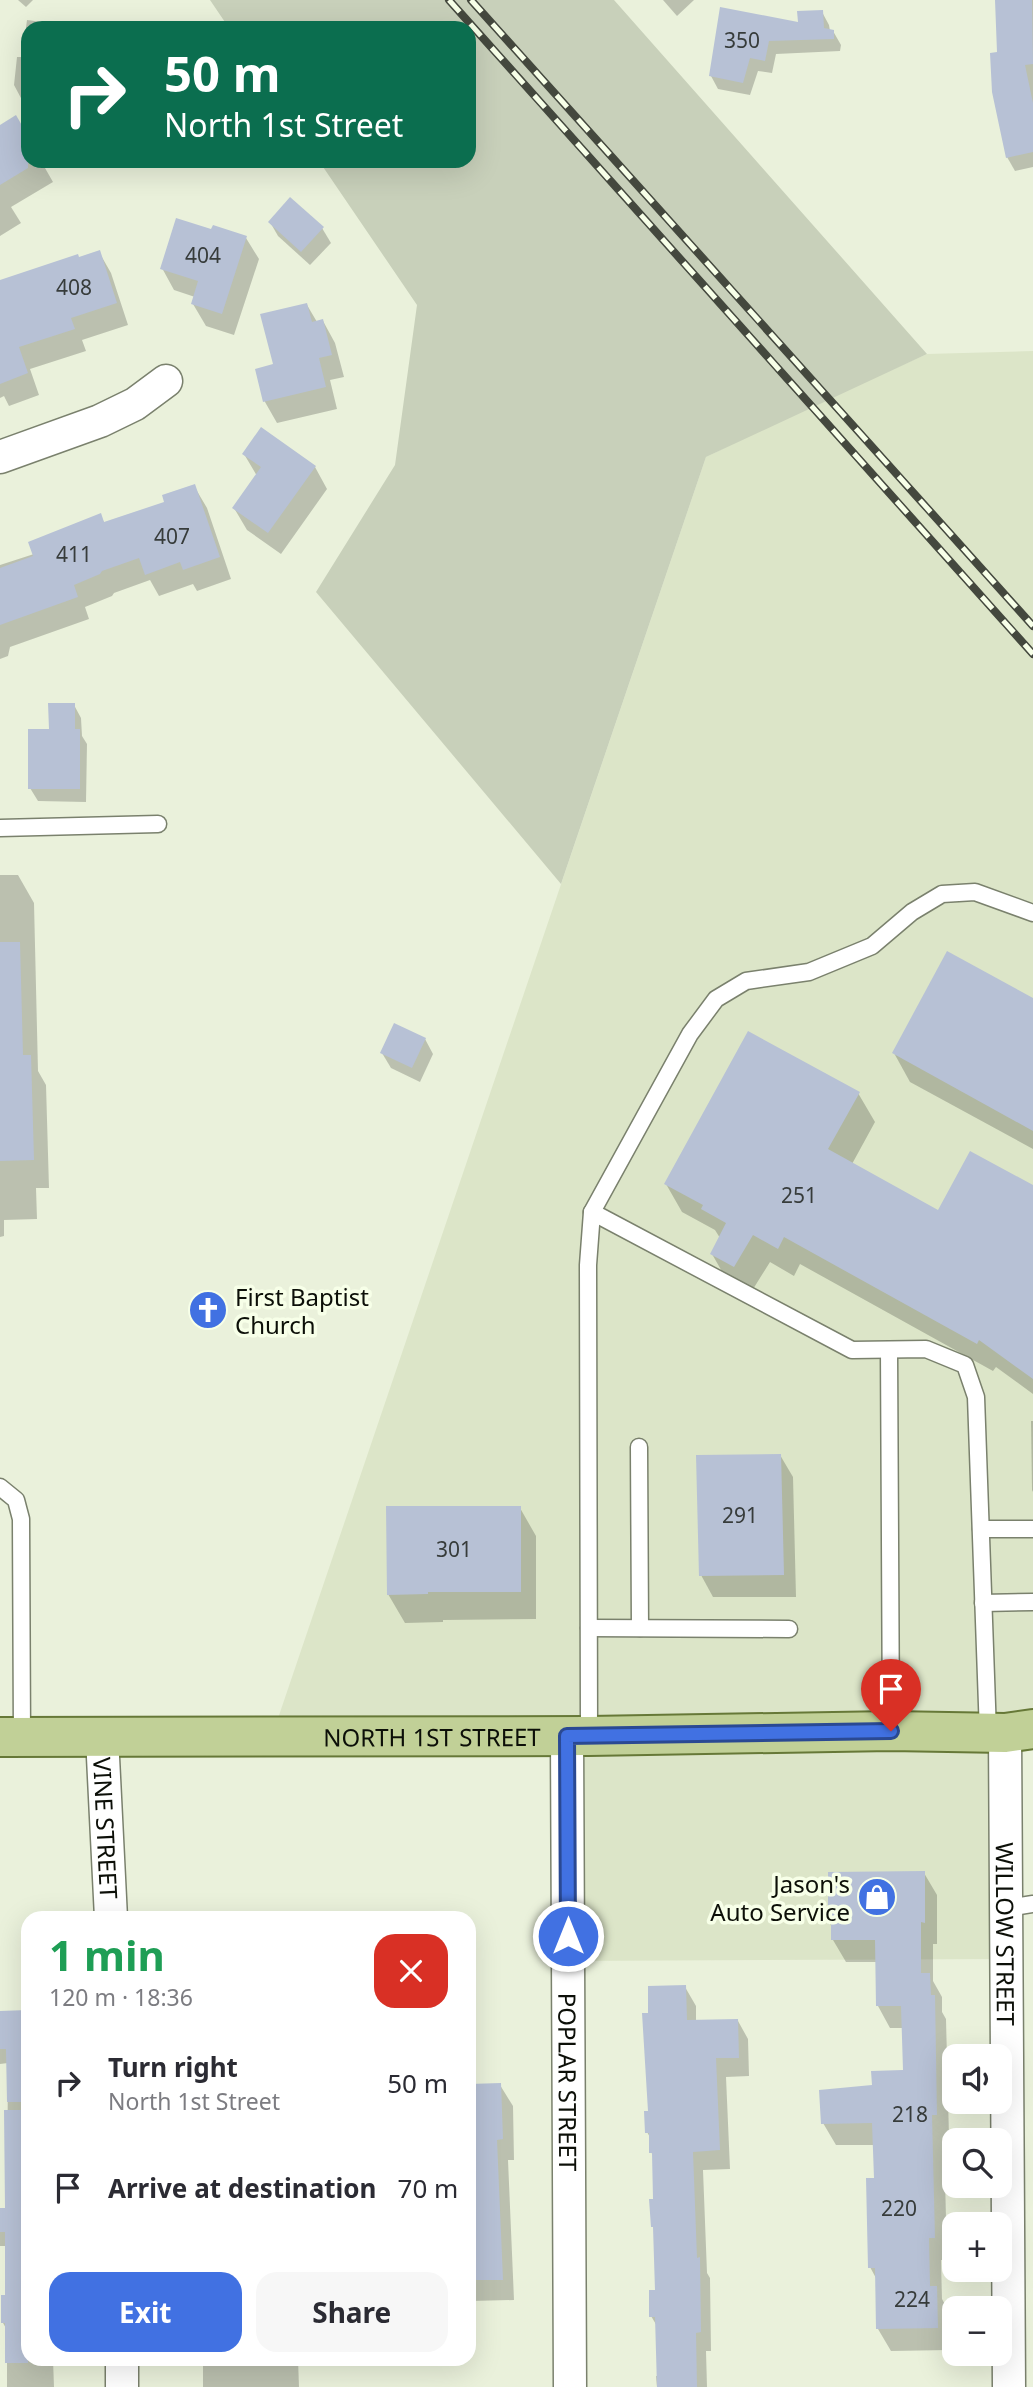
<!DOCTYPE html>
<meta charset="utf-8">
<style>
body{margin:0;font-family:"Noto Sans",sans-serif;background:#f7f7f7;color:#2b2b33;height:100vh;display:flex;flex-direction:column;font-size:26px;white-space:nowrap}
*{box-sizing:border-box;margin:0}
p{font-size:23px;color:#7c7c81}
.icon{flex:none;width:38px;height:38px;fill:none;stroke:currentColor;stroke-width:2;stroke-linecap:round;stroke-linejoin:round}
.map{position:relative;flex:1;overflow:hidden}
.panel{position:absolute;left:21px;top:1911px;width:455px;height:455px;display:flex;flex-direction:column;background:#fff;border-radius:21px;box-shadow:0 7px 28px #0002}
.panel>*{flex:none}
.hud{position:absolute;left:21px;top:21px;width:455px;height:147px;border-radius:21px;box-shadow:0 7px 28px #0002;background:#0b6e4f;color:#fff;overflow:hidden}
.tools{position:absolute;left:942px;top:2044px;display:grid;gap:14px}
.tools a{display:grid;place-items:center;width:70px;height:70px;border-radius:14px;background:#fff;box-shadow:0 7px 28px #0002;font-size:35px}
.pin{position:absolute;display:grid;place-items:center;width:60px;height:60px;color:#fff;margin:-72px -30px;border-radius:50% 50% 50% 0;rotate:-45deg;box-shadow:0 0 7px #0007}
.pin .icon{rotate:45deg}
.me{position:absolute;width:77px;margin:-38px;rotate:0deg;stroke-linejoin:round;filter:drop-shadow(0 0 5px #0008)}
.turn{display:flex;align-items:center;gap:24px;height:147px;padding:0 28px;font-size:32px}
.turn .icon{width:91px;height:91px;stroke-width:2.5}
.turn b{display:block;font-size:49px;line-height:60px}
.round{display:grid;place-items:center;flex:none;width:74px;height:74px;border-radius:21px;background:#f7f7f7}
.headline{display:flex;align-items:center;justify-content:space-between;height:119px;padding:0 28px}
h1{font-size:42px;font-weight:700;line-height:52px;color:#1e9e55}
.primary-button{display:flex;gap:14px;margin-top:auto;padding:14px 28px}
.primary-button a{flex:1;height:80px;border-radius:21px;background:#4171e2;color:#fff;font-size:28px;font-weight:700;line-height:80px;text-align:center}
.primary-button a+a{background:#f7f7f7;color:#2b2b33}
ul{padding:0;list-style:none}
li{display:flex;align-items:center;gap:21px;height:105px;padding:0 28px}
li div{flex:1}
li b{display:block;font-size:26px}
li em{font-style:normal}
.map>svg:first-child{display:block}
</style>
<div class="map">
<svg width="1033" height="2387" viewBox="0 0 1033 2387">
<rect width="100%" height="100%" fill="#eaf1db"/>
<polygon fill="#dce5c8" points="1033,351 1033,651 930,539 1033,654 1033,1729 1006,1733 1007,1959 568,1961 567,1736 272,1736 706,457 811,406 927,354"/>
<polygon fill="#c8d0ba" points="210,0 614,0 927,354 706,457 561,884 316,592 395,465 417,305 319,161 469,161 469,28 229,28"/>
<g fill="#0003">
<polygon points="18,0 33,0 26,7"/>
<polygon points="663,0 694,0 677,16"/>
<polygon points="997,0 1033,0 1033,167 1015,171 1007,157"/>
<polygon points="722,9 799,24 822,12 829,25 830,31 833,31 841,45 840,51 776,54 772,73 758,71 750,95 718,89 711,76"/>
<polygon points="27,20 87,28 28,28 28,101 22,100 14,85 17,57 22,57"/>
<polygon points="0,127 28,140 28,161 41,161 53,182 11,207 21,223 0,236"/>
<polygon points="270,222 322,228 331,243 310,265 278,236"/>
<polygon points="212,232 246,238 259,259 234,335 206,326 193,304 195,297 174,290 162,268"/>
<polygon points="99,252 111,273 128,325 82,340 86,351 30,369 39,395 9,406 4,396 0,398 0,282"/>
<polygon points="307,305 317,322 323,321 335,343 344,377 330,380 337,409 277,423 265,402 257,370 275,366"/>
<polygon points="244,454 315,467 327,489 281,554 247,530 234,508 257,476"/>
<polygon points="194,486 207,508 231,579 197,591 193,584 159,596 150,580 114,593 112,596 85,607 89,619 10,647 8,656 0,659 0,565 34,554 100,515 105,524 166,503"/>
<polygon points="74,705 81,718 82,736 87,744 86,802 38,801 30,788 51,731"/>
<polygon points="0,875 18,875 34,903 38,1071 46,1085 49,1188 36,1188 37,1219 4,1220 4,1236 0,1237"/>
<polygon points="1033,1000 1033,1149 910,1082 894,1053"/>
<polygon points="425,1039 433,1054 420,1082 391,1068 382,1053"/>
<polygon points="858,1093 875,1122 852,1164 939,1212 1033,1187 1033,1394 996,1367 993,1371 800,1264 794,1276 770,1262 750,1294 728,1282 712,1254 720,1238 715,1230 682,1212 666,1184"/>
<polygon points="1031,1421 1033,1421 1033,1492 1032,1490"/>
<polygon points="780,1455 793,1477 796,1597 713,1597 701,1575"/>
<polygon points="520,1508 536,1536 536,1619 443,1620 443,1622 405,1623 388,1594"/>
<polygon points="924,1873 937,1895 937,1944 933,1944 933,1981 942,1997 942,2012 946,2019 949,2137 944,2137 947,2260 941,2260 942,2299 948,2310 949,2350 891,2351 878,2329 877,2280 870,2267 876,2179 875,2145 836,2145 823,2123 874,2087 905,2072 904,2028 890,2028 878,2006 877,1962 846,1962 833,1940 833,1929 830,1924"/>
<polygon points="685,1987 696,2006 696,2021 738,2021 748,2039 749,2076 726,2077 730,2169 703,2170 707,2273 710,2278 711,2351 706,2351 707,2387 657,2387 656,2376 658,2376 657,2326 651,2316 656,2291 655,2231 653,2227 655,2201 654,2157 651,2152 651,2139 647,2132 650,2113 650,2015"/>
<polygon points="0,2012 28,2012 28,2359 53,2359 54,2387 7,2387 7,2330 3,2323 7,2296 7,2246 0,2246 0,2210 7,2210 8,2063 0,2064"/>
<polygon points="500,2085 513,2106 514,2160 508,2160 514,2300 471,2301 469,2086"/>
<polygon points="203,2359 298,2359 299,2387 203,2387"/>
</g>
<g fill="#b7c1d5">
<polygon points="995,0 1032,0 1033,64 1025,65 1033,103 1033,152 1006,158 992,92 990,53 997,52"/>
<polygon points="720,7 798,22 797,11 823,10 824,28 834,30 834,39 769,41 765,61 750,58 743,83 709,76"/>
<polygon points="16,115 28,136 28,168 0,185 0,125"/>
<polygon points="290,197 324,227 301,252 268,222"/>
<polygon points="176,218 211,229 213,225 247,236 222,314 191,304 198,281 160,269"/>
<polygon points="100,250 117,303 71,318 75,329 19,347 28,373 0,384 0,280 78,254 79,257"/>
<polygon points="307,303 312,322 323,319 332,355 319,358 326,387 263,402 255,369 273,364 260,314"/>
<polygon points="261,427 316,466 268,533 232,508 261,467 242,454"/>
<polygon points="195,484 220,557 183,570 180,562 145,575 139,558 102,571 100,574 74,585 78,597 0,625 0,568 33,556 28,542 101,513 104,522 164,502 162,495"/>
<polygon points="48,703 75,703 75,729 80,729 80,789 28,789 28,729 49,729"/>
<polygon points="0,942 20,942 23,1055 31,1055 34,1160 0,1161"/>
<polygon points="947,951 1033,998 1033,1131 892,1053"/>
<polygon points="394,1023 426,1038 412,1068 380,1053"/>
<polygon points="748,1031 860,1092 828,1149 938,1210 970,1151 1033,1185 1033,1379 979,1340 977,1344 784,1237 778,1249 753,1235 734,1267 710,1254 726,1223 701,1209 703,1205 664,1184"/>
<polygon points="781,1454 784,1575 699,1576 696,1455"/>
<polygon points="386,1506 521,1506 521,1592 428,1592 428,1594 387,1595"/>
<polygon points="925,1871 925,1923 921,1922 921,1973 930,1973 931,1995 935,1995 937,2115 932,2115 935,2238 929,2238 930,2286 937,2286 938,2328 876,2329 875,2268 868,2268 866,2178 874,2178 872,2123 821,2124 819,2090 872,2085 871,2071 903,2070 901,2006 876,2006 875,1940 831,1940 831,1924 828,1924 828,1872"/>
<polygon points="686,1985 687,2020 738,2019 739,2058 716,2058 720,2150 693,2152 697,2258 700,2257 701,2332 696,2333 697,2387 657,2387 655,2317 649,2317 649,2290 655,2290 653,2227 651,2227 649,2199 653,2199 652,2153 649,2153 649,2133 645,2133 644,2111 648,2111 642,2013 648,2013 648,1986"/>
<polygon points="28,2010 28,2102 7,2102 6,2049 0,2049 0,2011"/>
<polygon points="501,2083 503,2139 497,2140 503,2280 469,2280 469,2084"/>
<polygon points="4,2110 28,2110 28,2363 5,2363 5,2323 1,2323 1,2295 5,2295 5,2232 0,2232 0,2208 5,2208"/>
</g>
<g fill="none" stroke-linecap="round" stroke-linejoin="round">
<defs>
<g id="lane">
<polyline points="0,828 158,824"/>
<polyline points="592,1212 852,1350 926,1349 965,1365 976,1397 988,1733"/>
<polyline points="889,1350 891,1731"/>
<polyline points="639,1447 640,1628"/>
<polyline points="0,1487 16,1500 21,1519 22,1737"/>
<polyline points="981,1529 1033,1529"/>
<polyline points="983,1603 1033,1602"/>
<polyline points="589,1628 789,1629"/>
<polyline points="589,1736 588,1265 592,1212 690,1034 716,999 746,981 809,972 872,946 912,912 942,894 975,892 1033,913"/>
<polyline points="1007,1908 1033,1904"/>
</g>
<g id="street">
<polyline points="0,457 100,421 135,404 166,381"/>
<path id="s1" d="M1005,1733L1009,2387"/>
<path id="s2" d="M567,1736L570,2387"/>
<path id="s3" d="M102,1737L111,1918"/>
<polyline points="122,2359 122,2387"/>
</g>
<g id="primary">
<path id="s4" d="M0,1737L589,1736L891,1731L1005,1733L1033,1729"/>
</g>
</defs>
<use href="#lane" stroke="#7a816d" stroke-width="19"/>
<use href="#street" stroke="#7a816d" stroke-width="35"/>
<use href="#primary" stroke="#667837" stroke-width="42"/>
<use href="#lane" stroke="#fff" stroke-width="16"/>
<use href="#street" stroke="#fff" stroke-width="32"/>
<use href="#primary" stroke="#c1d097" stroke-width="38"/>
<defs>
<g id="rail">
<polyline points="449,0 1033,654"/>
<polyline points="471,0 1033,626"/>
</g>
</defs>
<use href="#rail" stroke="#44483e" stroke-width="8"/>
<use href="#rail" stroke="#f7ffe8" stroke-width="5" stroke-dasharray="16" stroke-linecap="butt"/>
</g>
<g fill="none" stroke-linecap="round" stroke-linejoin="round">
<defs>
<polyline id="route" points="568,1936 567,1736 891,1731"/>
</defs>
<use href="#route" stroke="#2a4993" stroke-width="18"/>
<use href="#route" stroke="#4171e2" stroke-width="12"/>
</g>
<defs>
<symbol id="church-disc" viewBox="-11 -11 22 22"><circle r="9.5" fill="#4171e2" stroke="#f7ffe8"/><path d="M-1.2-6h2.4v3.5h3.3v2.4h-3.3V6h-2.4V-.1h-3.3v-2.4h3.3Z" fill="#fff"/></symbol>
<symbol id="shop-disc" viewBox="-11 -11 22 22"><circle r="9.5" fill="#4171e2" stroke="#f7ffe8"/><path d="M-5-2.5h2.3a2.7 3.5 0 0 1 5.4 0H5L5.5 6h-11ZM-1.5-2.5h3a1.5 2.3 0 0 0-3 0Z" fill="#fff"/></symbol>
</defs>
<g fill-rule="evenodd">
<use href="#church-disc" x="186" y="1288" width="44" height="44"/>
<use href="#shop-disc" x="855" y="1875" width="44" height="44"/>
</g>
<g text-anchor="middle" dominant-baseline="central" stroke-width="7" stroke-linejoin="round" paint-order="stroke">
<g font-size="21" fill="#373c3b">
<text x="742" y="40">350</text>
<text x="203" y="255">404</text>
<text x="74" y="287">408</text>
<text x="172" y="536">407</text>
<text x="74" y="554">411</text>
<text x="799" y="1195">251</text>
<text x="740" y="1515">291</text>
<text x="454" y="1549">301</text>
<text x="910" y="2114">218</text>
<text x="899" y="2208">220</text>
<text x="912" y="2299">224</text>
</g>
<g font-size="24" fill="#0c0f08" stroke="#f7ffe8" text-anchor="start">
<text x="235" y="1296">First Baptist<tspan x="235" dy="28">Church</tspan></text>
<text x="850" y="1883" text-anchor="end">Jason's<tspan x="850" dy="28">Auto Service</tspan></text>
</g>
<g font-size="24" fill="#0c0f08" stroke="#f7ffe8">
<text stroke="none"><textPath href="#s4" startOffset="432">NORTH 1ST STREET</textPath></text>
<text stroke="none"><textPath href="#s3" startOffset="91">VINE STREET</textPath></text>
<text stroke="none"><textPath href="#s1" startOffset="201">WILLOW STREET</textPath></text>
<text stroke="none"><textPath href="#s2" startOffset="346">POPLAR STREET</textPath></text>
</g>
</g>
</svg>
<div class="tools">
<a><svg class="icon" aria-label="sound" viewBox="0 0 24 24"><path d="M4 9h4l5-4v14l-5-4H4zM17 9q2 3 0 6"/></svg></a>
<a><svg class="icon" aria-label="search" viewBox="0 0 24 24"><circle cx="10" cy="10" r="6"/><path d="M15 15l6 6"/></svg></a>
<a>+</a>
<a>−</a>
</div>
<div class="pin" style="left:891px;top:1731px;background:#d93025"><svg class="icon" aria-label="arrive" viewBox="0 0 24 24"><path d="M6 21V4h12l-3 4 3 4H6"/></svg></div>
<svg class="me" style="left:568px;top:1936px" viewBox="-20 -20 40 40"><circle r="17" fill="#4171e2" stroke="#fff" stroke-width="3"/><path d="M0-11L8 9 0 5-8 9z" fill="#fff"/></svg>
<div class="hud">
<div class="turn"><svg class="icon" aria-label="right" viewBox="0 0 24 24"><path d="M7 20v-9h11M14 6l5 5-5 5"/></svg><div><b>50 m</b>North 1st Street</div></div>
</div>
<section class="panel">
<div class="headline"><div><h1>1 min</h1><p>120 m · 18:36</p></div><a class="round" style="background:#d93025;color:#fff"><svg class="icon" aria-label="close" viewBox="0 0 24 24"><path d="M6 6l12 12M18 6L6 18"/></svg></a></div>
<ul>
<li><svg class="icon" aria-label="right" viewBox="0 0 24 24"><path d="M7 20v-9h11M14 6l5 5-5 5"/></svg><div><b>Turn right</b><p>North 1st Street</p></div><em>50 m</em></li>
<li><svg class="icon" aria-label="arrive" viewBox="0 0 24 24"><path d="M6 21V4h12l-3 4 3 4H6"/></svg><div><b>Arrive at destination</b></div><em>70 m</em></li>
</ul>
<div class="primary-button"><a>Exit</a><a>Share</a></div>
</section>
</div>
